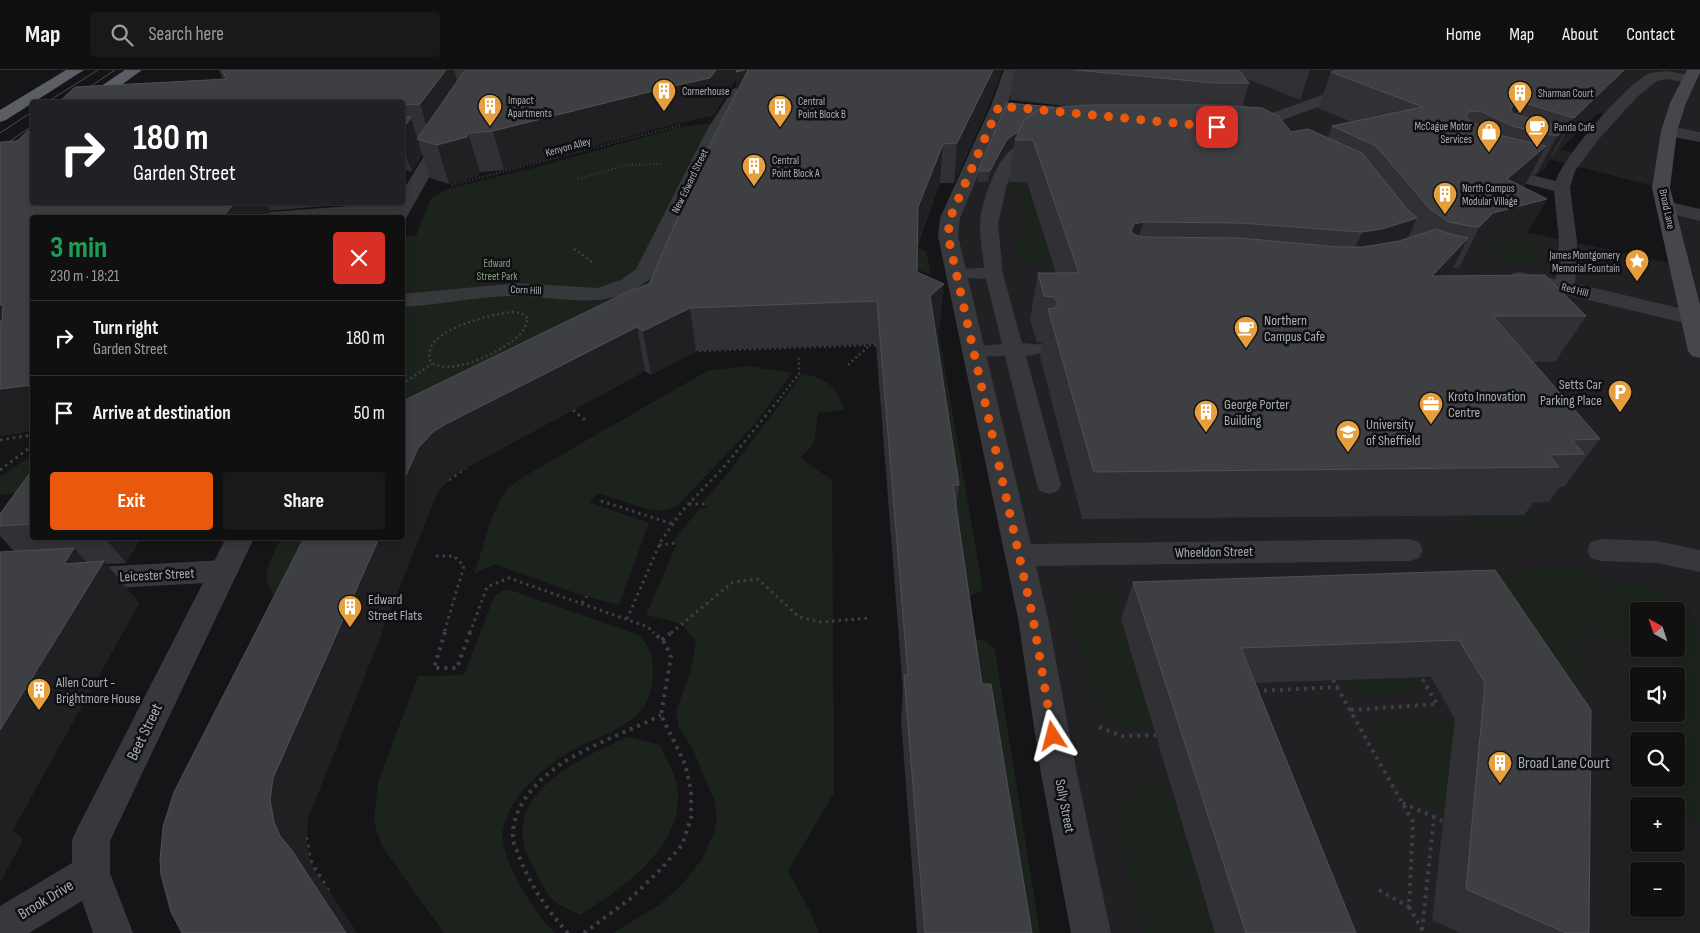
<!DOCTYPE html>
<meta charset="utf-8">
<style>
body{margin:0;font-family:"Sofia Sans Condensed",sans-serif;background:#19191a;color:#f1f3f6;height:100vh;display:flex;flex-direction:column;font-size:19px;white-space:nowrap}
*{box-sizing:border-box;margin:0}
p{font-size:16px;color:#9c9d9f}
.icon{flex:none;width:28px;height:28px;fill:none;stroke:currentColor;stroke-width:2;stroke-linecap:round;stroke-linejoin:round}
.map{position:relative;flex:1;overflow:hidden}
.drawer{position:absolute;left:30px;top:145px;width:375px;height:325px;display:flex;flex-direction:column;background:#101011;border-radius:5px;box-shadow:0 2px 8px #0003,0 0 0 1px #303031}
.drawer>*{flex:none}
.hud{position:absolute;left:30px;top:30px;width:375px;height:105px;border-radius:5px;box-shadow:0 2px 8px #0003,0 0 0 1px #303031;background:#202124;color:#fff;overflow:hidden}
.needle{width:32px;rotate:320deg}
.controls{position:absolute;left:1630px;top:532px;display:grid;gap:10px}
.controls a{display:grid;place-items:center;width:55px;height:55px;border-radius:5px;background:#101011;box-shadow:0 2px 8px #0003,0 0 0 1px #303031;font-size:25px}
.pin{position:absolute;display:grid;place-items:center;width:42px;height:42px;color:#fff;margin:-21px;border-radius:10px;box-shadow:0 2px 8px #0006}
.me{position:absolute;width:55px;margin:-28px;rotate:351deg;stroke-linejoin:round;filter:drop-shadow(0 0 4px #0008)}
.turn{display:flex;align-items:center;gap:18px;height:105px;padding:0 20px;font-size:22px}
.turn .icon{width:65px;height:65px;stroke-width:2.5}
.turn b{display:block;font-size:35px;line-height:42px}
.round{display:grid;place-items:center;flex:none;width:52px;height:52px;border-radius:5px;background:#19191a}
.overview{display:flex;align-items:center;justify-content:space-between;height:85px;padding:0 20px}
h1{font-size:30px;font-weight:700;line-height:38px;color:#1e9e55}
.cta{display:flex;gap:10px;margin-top:auto;padding:10px 20px}
.cta a{flex:1;height:58px;border-radius:5px;background:#ea580c;color:#fff;font-size:20px;font-weight:700;line-height:58px;text-align:center}
.cta a+a{background:#19191a;color:#f1f3f6}
ul{padding:0;list-style:none}
li{display:flex;align-items:center;gap:15px;height:75px;padding:0 20px;border-top:1px solid #303031}
li div{flex:1}
li b{display:block;font-size:19px}
li em{font-style:normal}
header{display:flex;align-items:center;gap:30px;box-sizing:border-box;height:70px;padding:0 25px;background:#101011;border-bottom:1px solid #303031}
header strong{font-size:24px}
nav{display:flex;gap:28px;margin-inline-start:auto;font-size:18px}
.search{width:350px;height:45px;background:#19191a;display:flex;align-items:center;gap:12px;box-sizing:border-box;padding:0 18px;border-radius:5px;color:#9c9d9f;font-size:19px}
.map>svg:first-child{display:block}
</style>
<header>
<strong>Map</strong>
<div class="search"><svg class="icon" aria-label="search" viewBox="0 0 24 24"><circle cx="10" cy="10" r="6"/><path d="M15 15l6 6"/></svg>Search here</div>
<nav><a>Home</a><a>Map</a><a>About</a><a>Contact</a></nav>
</header>
<div class="map">
<svg width="1700" height="863" viewBox="0 0 1700 863">
<rect width="100%" height="100%" fill="#151517"/>
<g fill="#212124" fill-rule="evenodd">
<path d="M1164,0H1292L1350,21L1312,34L1393,69L1499,156L1679,195L1666,137L1700,145V863H1091L950,148L999,36L1204,57ZM1639,541H1676V579H1639ZM1639,606H1676V644H1639ZM1639,671H1676V709H1639ZM1639,736H1676V774H1639ZM1639,801H1676V839H1639Z"/>
<polygon points="1564,0 1700,0 1700,67 1669,61 1661,118 1548,89 1543,93 1548,95 1533,108 1438,64 1557,79 1579,84 1612,46 1590,41"/>
</g>
<g fill="#1c221c" fill-rule="evenodd">
<polygon points="720,52 916,177 926,181 931,205 912,197 403,345 403,167 416,166 431,128 447,119 534,98 680,57"/>
<polygon points="1011,112 1027,112 1172,193 1041,194 1029,193 1014,186 1014,177 1022,168 1022,127 1009,116"/>
<path d="M1499,156L1537,165L1541,194C1523,197 1501,191 1487,180L1523,170Z"/>
<polygon points="938,259 983,520 971,526 957,526 935,262"/>
<path d="M748,296L792,303L755,354L676,437L660,441L646,439L598,423L589,432L649,453L619,535L578,524L495,494L474,504C482,483 492,436 506,421C512,414 521,409 528,404L700,305L710,300Z"/>
<path d="M802,304C826,308 838,316 844,340L818,343L814,373L800,388L832,410L834,723L788,801L813,847L819,863H613L662,833L684,812L702,789L713,765L717,748L714,730L695,684L679,657L676,641L691,600L696,572L682,554L646,545L676,476L674,470L700,438H707L704,431L728,403Z"/>
<polygon points="28,388 32,389 32,420 0,425 0,407"/>
<polygon points="1466,445 1524,445 1534,458 1476,461"/>
<path d="M281,468H351L278,531C257,506 270,493 281,468Z"/>
<path d="M1583,498L1592,510C1635,510 1682,515 1700,561V756C1690,755 1684,745 1680,736L1673,644H1676V606H1671L1669,589L1578,560L1587,863L1468,538L1122,549L1155,661C1130,660 1109,661 1095,636L1065,528L1069,520L1111,516L1118,540L1458,529L1441,503ZM1639,541H1676V579H1639Z"/>
<path d="M505,520L513,521L639,565C642,569 646,573 648,577C655,590 654,615 648,629C645,638 636,646 628,652C609,666 584,672 564,685C539,701 508,729 503,760C499,790 535,843 555,863H444L383,778L377,762L374,748L378,712L418,606L464,605L492,532L496,525Z"/>
<path d="M974,569C984,569 989,572 995,580L1040,863H1014Z"/>
<polygon points="1415,607 1424,622 1352,625 1346,610"/>
<polygon points="1455,649 1444,742 1406,724 1368,655"/>
<path d="M628,667L660,675C667,690 678,708 678,725C680,780 621,819 580,845C571,840 560,836 553,830C545,823 539,807 533,797C492,728 577,689 628,667Z"/>
<path d="M1168,715L1171,722L1214,863H1144L1116,749C1124,718 1139,716 1168,715Z"/>
</g>
<g fill="none" stroke-linecap="round" stroke-linejoin="round">
<g stroke="#3d3f43" stroke-width="2" stroke-dasharray="1 2.5" stroke-linecap="butt">
<polyline points="578,109 626,95 663,94"/>
<polyline points="452,115 681,55"/>
</g>
<g stroke="#3d3f43" stroke-width="2.5" stroke-dasharray="2 3" stroke-linecap="butt">
<polyline points="574,179 592,192"/>
<path d="M512,242L521,243L528,248C526,253 525,258 522,262C507,280 451,308 431,292C417,261 492,244 512,242Z"/>
<polyline points="848,295 870,275"/>
<polyline points="402,314 432,294"/>
<polyline points="780,328 799,304 799,288"/>
</g>
<g stroke="#3d3f43" stroke-width="3" stroke-dasharray="2.5 4" stroke-linecap="butt">
<polyline points="573,340 585,350"/>
<polyline points="0,370 32,365"/>
<polyline points="0,400 32,376"/>
<polyline points="601,431 673,454"/>
<polyline points="689,434 706,434"/>
<polyline points="659,475 675,473"/>
<polyline points="436,486 454,486 464,496 444,563"/>
<polyline points="582,533 587,526"/>
<polyline points="627,549 661,471 682,441 723,398 781,327"/>
<polyline points="470,563 487,517 509,508 648,557 654,563"/>
<polyline points="671,563 733,512 758,509 799,547 821,552 870,548"/>
</g>
<g stroke="#3d3f43" stroke-width="4" stroke-dasharray="3 5" stroke-linecap="butt">
<polyline points="445,562 434,598 457,598 470,562"/>
<polyline points="662,570 672,562"/>
<polyline points="1333,610 1413,752 1409,837 1424,863"/>
<polyline points="1256,621 1338,617"/>
<polyline points="1351,640 1437,634 1421,607"/>
<polyline points="1099,657 1122,666 1159,665"/>
<polyline points="1403,733 1434,747"/>
<polyline points="1379,820 1409,837"/>
<polyline points="1422,860 1434,747 1442,751"/>
<path d="M568,863C547,840 530,815 519,786C517,780 513,774 513,768C511,731 548,699 578,684C605,669 634,659 661,645"/>
<polyline points="584,863 630,829 661,799 682,775 691,748 691,720 685,694 661,645 671,587 665,573 653,562"/>
</g>
<g fill="#36383c" fill-rule="evenodd">
<path d="M1667,1L1694,6L1696,9L1689,13L1667,9L1657,11L1638,26L1598,70L1575,101L1570,118L1577,171L1575,217L1572,221L1565,223L1558,221L1555,217L1559,171L1554,121L1488,104L1486,101L1488,98L1494,96L1556,111C1563,87 1625,16 1648,4C1653,2 1661,2 1667,1Z"/>
<path d="M1044,67L1049,69L1052,72L1049,75L1034,79L1023,85L1016,93L1007,114L998,154L1003,204L1022,273L1045,275L1048,279L1045,283L1026,286L1061,415L1058,421L1049,424L1040,421L1037,415L1005,286L974,287L967,285L963,281L967,277L1002,274L986,209L949,207L947,203L949,199L984,198C983,184 980,170 980,156C980,135 995,92 1012,79C1021,72 1033,70 1044,67Z"/>
</g>
<g fill="#36383c" fill-rule="evenodd">
<path d="M739,17L745,19L747,22L724,58L655,203C652,208 646,212 641,215C601,243 551,224 506,226C471,228 437,235 402,237V224L517,213L597,218L621,210L636,199L708,58L733,19Z"/>
<polygon points="224,490 234,493 239,501 234,509 224,512 79,520 68,517 64,509 68,501 79,498"/>
</g>
<g fill="#36383c" fill-rule="evenodd">
<polygon points="1004,0 1018,0 1007,36 960,148 958,166 1031,474 1409,469 1419,472 1423,480 1419,488 1409,491 1036,496 1048,548 1077,704 1111,863 1071,863 1041,704 1018,548 938,166 940,148 991,36"/>
<polygon points="1393,0 1414,0 1412,3 1266,56 1242,62 1236,61 1234,57 1236,53 1255,49"/>
<polygon points="445,60 451,61 453,65 404,152 402,148 388,148 389,145 352,148 261,148 263,144 270,142 402,132 402,122 437,65 439,61"/>
<polygon points="1666,131 1700,139 1700,151 1659,141 1657,137 1659,133"/>
<polygon points="1519,202 1565,211 1700,243 1700,253 1693,255 1512,212 1508,208 1512,204"/>
<polygon points="226,468 254,468 110,771 110,803 133,863 93,863 82,831 29,863 0,863 0,836 72,793 72,770 78,757"/>
<polygon points="1601,469 1657,471 1700,480 1700,502 1657,493 1601,491 1591,488 1587,480 1591,472"/>
</g>
<polygon fill="#36383c" fill-rule="evenodd" points="1669,56 1700,62 1700,72 1663,65 1661,61 1663,57"/>
<polygon fill="#45474c" fill-rule="evenodd" points="1687,0 1700,0 1700,3 1686,33 1677,61 1670,118 1700,235 1700,288 1692,286 1688,281 1652,118 1661,61 1670,33"/>
<g fill="#5b5e64" fill-rule="evenodd">
<polygon points="66,0 84,0 6,50 0,52 0,40"/>
<polygon points="125,0 142,0 98,32 80,32 82,29"/>
</g>
<g stroke="#4a4c51" stroke-width="1">
<polyline points="47,32 98,0"/>
<polyline points="67,32 115,0"/>
<polyline points="0,63 32,42"/>
<polyline points="0,78 32,56"/>
</g>
<polyline stroke="#3d3f43" stroke-width="2.5" stroke-dasharray="2 3" stroke-linecap="butt" points="694,281 870,275 876,275 876,278"/>
<polyline stroke="#3d3f43" stroke-width="3" stroke-dasharray="2.5 4" stroke-linecap="butt" points="449,410 466,398"/>
<polyline stroke="#3d3f43" stroke-width="4" stroke-dasharray="3 5" stroke-linecap="butt" points="306,767 310,790 329,822"/>
</g>
<g fill="#313135" fill-rule="evenodd">
<polygon points="219,0 1002,0 989,35 954,113 940,113 918,174 917,202 940,257 935,262 959,415 956,440 982,614 1032,863 917,863 901,648 903,621 876,274 696,281 651,305 645,301 462,400 451,407 437,423 308,748 306,770 310,792 316,804 326,817 357,863 182,863 402,332 649,214 737,21 736,8 714,45 666,56 504,100 480,102 478,106 449,114 430,108 422,84 412,102 402,99 402,32 223,9"/>
<path d="M1014,0H1638L1635,6L1553,86L1551,85L1545,97L1536,105L1531,104L1525,115L1523,117L1524,170L1471,184L1459,198H1453L1449,206L1586,246L1555,292H1533L1600,369L1564,417H1560L1549,432L1533,433L1524,445L1082,449L1040,286L1042,273L1037,272L1030,249L1038,203H1056L1027,112H1009L1014,74L1005,82L988,112H977L978,101L1007,33L1054,37L1067,36L1010,30ZM1245,8L1300,30L1324,22L1318,38L1352,52L1332,56L1328,68L1291,62L1242,37L1249,13Z"/>
<polygon points="17,71 32,132 371,132 268,141 32,361 0,366 0,73"/>
<polygon points="32,400 32,468 141,468 126,493 106,494 139,533 12,761 23,769 0,812 0,482 14,481 0,466 0,444"/>
<polygon points="1495,500 1589,863 1460,863 1432,850 1455,649 1431,607 1255,613 1356,863 1215,863 1121,549 1133,512"/>
</g>
<g fill="#202023">
<polygon points="446,0 454,0 461,26 431,70 420,34"/>
<polygon points="716,0 749,0 739,39 736,8 714,45 666,56 504,100 493,61"/>
<polygon points="993,0 1002,0 989,35 954,113 957,73"/>
<polygon points="1310,0 1387,0 1331,2 1324,22 1300,30"/>
<polygon points="1624,0 1638,0 1635,6 1553,86 1574,48"/>
<polygon points="1521,32 1510,55 1505,52 1513,35"/>
<polygon points="411,47 422,84 412,102 402,76 402,60"/>
<polygon points="1030,57 1015,70 1014,74 1005,82 988,112 990,101 1006,71 1013,65"/>
<polygon points="1566,59 1545,97 1536,105 1557,66"/>
<polygon points="468,63 480,102 478,106 449,114 437,75"/>
<polygon points="943,74 940,113 916,178 918,137"/>
<polygon points="1546,76 1525,115 1494,143 1547,129 1524,170 1471,184 1459,198 1480,156 1507,109"/>
<polygon points="235,132 266,132 270,140 268,141 271,148 222,148"/>
<polygon points="1417,148 1397,192 1343,206 1362,162"/>
<polygon points="1143,152 1132,196 1131,161 1134,154"/>
<polygon points="1468,168 1446,212 1432,206"/>
<polygon points="944,214 940,257 927,270 930,226"/>
<polygon points="0,235 3,235 32,275 0,281"/>
<polygon points="690,238 696,281 651,305 643,261"/>
<polygon points="637,257 645,301 462,400 451,407 437,423 308,748 306,770 310,792 316,804 326,817 357,863 346,863 280,766 274,752 270,730 273,708 379,468 402,468 402,414 418,378 433,362 444,355"/>
<polygon points="32,315 32,361 0,366 0,319"/>
<polygon points="105,468 141,468 126,493"/>
<polygon points="74,478 96,503 104,491 139,533 12,761 23,769 0,812 0,660 64,494"/>
</g>
<g fill="#3e3f43" stroke="#4e5055">
<polygon points="222,0 446,0 420,34 402,35 402,32 59,32 75,17 227,9"/>
<polygon points="465,0 716,0 710,8 661,19 493,61 468,63 467,67 437,75 417,69"/>
<polygon points="737,0 745,0 736,2"/>
<polygon points="748,0 993,0 957,73 943,74 918,137 917,202 944,214 930,226 959,415 953,415 982,614 991,614 1032,863 925,863 904,605 908,605 877,231 690,238 643,261 637,257 444,355 433,362 418,378 402,414 402,332 407,329 627,222 649,214 706,82"/>
<polygon points="1075,0 1239,0 1249,13 1214,13"/>
<polygon points="1336,0 1624,0 1574,48 1521,32 1513,35 1511,40 1514,44 1566,59 1557,66 1515,57 1480,41 1468,42 1466,47 1469,50 1494,64 1546,76 1507,109 1547,129 1493,143 1480,156 1475,157 1449,152 1430,139 1376,76 1332,56 1423,37 1331,2"/>
<polygon points="1007,33 1054,37 1038,40 1024,50 1018,62 1013,65 1006,71 990,101 978,101"/>
<polygon points="1091,35 1219,35 1262,38 1278,46 1291,62 1308,59 1362,83 1407,139 1417,148 1382,159 1362,162 1240,153 1143,152 1134,154 1131,161 1135,165 1143,167 1240,168 1337,177 1363,177 1399,171 1436,159 1454,165 1468,168 1432,206 1545,205 1586,246 1493,246 1600,369 1572,370 1584,384 1549,385 1559,397 1094,402 1048,239 1055,238 1058,233 1053,227 1044,226 1038,203 1079,203 1033,70 1015,70 1024,50 1038,40 1060,37"/>
<polygon points="402,47 411,47 402,60"/>
<polygon points="32,57 32,132 235,132 222,148 32,148 32,315 0,319 0,251 2,251 3,235 0,235 0,73 1,72 17,71"/>
<polygon points="32,400 32,454 0,456 0,444"/>
<polygon points="304,468 379,468 273,708 270,730 274,752 280,766 291,779 346,863 182,863 171,842 161,805 160,790 163,757 174,722"/>
<polygon points="74,478 64,494 104,491 0,660 0,482"/>
<polygon points="1495,500 1591,640 1589,863 1566,863 1466,819 1485,613 1459,570 1241,578 1356,863 1246,863 1133,512"/>
</g>
<g fill="none" stroke-linecap="round" stroke-linejoin="round">
<polyline stroke="#ea580c" stroke-width="9" stroke-dasharray="0 16.2" points="1053,666 1033,548 948,166 950,148 999,36 1217,57"/>
</g>
<defs>
<symbol id="building-pin" viewBox="-11 -11 22 30"><path d="M0 17L-7.5 6A9.5 9.5 0 1 1 7.5 6Z" fill="#e79f3d" stroke="#101012"/><path d="M-4-6H4V6H1V3H-1V6H-4ZM-2.5-4.3h1.7v1.8h-1.7ZM.8-4.3h1.7v1.8H.8ZM-2.5-1h1.7V.8h-1.7ZM.8-1h1.7V.8H.8Z" fill="#fff"/></symbol>
<symbol id="cafe-pin" viewBox="-11 -11 22 30"><path d="M0 17L-7.5 6A9.5 9.5 0 1 1 7.5 6Z" fill="#e79f3d" stroke="#101012"/><path d="M-5.5-4.5H6V0H3Q3 3.5 0 3.5H-2.5Q-5.5 3.5-5.5 0ZM3-3.2v2h1.7v-2ZM-6 4.5H4V6H-6Z" fill="#fff"/></symbol>
<symbol id="shop-pin" viewBox="-11 -11 22 30"><path d="M0 17L-7.5 6A9.5 9.5 0 1 1 7.5 6Z" fill="#e79f3d" stroke="#101012"/><path d="M-5-2.5h2.3a2.7 3.5 0 0 1 5.4 0H5L5.5 6h-11ZM-1.5-2.5h3a1.5 2.3 0 0 0-3 0Z" fill="#fff"/></symbol>
<symbol id="sight-pin" viewBox="-11 -11 22 30"><path d="M0 17L-7.5 6A9.5 9.5 0 1 1 7.5 6Z" fill="#e79f3d" stroke="#101012"/><path d="M0-6L1.8-2.2L6-1.7L2.9 1.2L3.7 5.4L0 3.3L-3.7 5.4L-2.9 1.2L-6-1.7L-1.8-2.2Z" fill="#fff"/></symbol>
<symbol id="parking-pin" viewBox="-11 -11 22 30"><path d="M0 17L-7.5 6A9.5 9.5 0 1 1 7.5 6Z" fill="#e79f3d" stroke="#101012"/><path d="M-3.5-5.5H1a3.5 3.5 0 0 1 0 7H-1V5.5H-3.5ZM-1-3.4V-.6H.8a1.4 1.4 0 0 0 0-2.8Z" fill="#fff"/></symbol>
<symbol id="office-pin" viewBox="-11 -11 22 30"><path d="M0 17L-7.5 6A9.5 9.5 0 1 1 7.5 6Z" fill="#e79f3d" stroke="#101012"/><path d="M-6-3h4V-5.5h4V-3h4V5H-6ZM-1-4.5V-3h2v-1.5ZM-6 0V1H6V0Z" fill="#fff"/></symbol>
<symbol id="university-pin" viewBox="-11 -11 22 30"><path d="M0 17L-7.5 6A9.5 9.5 0 1 1 7.5 6Z" fill="#e79f3d" stroke="#101012"/><path d="M0-5L7-2L0 1L-7-2ZM-4 1L0 2.5L4 1V4Q0 6-4 4Z" fill="#fff"/></symbol>
</defs>
<g fill-rule="evenodd">
<use href="#building-pin" x="650" y="7" width="28" height="38"/>
<use href="#building-pin" x="1506" y="9" width="28" height="38"/>
<use href="#building-pin" x="476" y="22" width="28" height="38"/>
<use href="#building-pin" x="766" y="23" width="28" height="38"/>
<use href="#cafe-pin" x="1523" y="43" width="28" height="38"/>
<use href="#shop-pin" x="1475" y="48" width="28" height="38"/>
<use href="#building-pin" x="740" y="82" width="28" height="38"/>
<use href="#building-pin" x="1431" y="110" width="28" height="38"/>
<use href="#sight-pin" x="1623" y="177" width="28" height="38"/>
<use href="#cafe-pin" x="1232" y="244" width="28" height="38"/>
<use href="#parking-pin" x="1606" y="308" width="28" height="38"/>
<use href="#office-pin" x="1417" y="320" width="28" height="38"/>
<use href="#building-pin" x="1192" y="328" width="28" height="38"/>
<use href="#university-pin" x="1334" y="348" width="28" height="38"/>
<use href="#building-pin" x="336" y="523" width="28" height="38"/>
<use href="#building-pin" x="25" y="606" width="28" height="38"/>
<use href="#building-pin" x="1486" y="679" width="28" height="38"/>
</g>
<g text-anchor="middle" dominant-baseline="central" stroke-width="5" stroke-linejoin="round" paint-order="stroke">
<g font-size="11" fill="#a8aeb6" stroke="#101012" text-anchor="start">
<text x="682" y="21">Cornerhouse</text>
<text x="1538" y="23">Sharman Court</text>
<text x="508" y="30">Impact<tspan x="508" dy="13">Apartments</tspan></text>
<text x="798" y="31">Central<tspan x="798" dy="13">Point Block B</tspan></text>
<text x="1472" y="56" text-anchor="end">McCague Motor<tspan x="1472" dy="13">Services</tspan></text>
<text x="1554" y="57">Panda Cafe</text>
<text x="772" y="90">Central<tspan x="772" dy="13">Point Block A</tspan></text>
<text x="1462" y="118">North Campus<tspan x="1462" dy="13">Modular Village</tspan></text>
<text x="1620" y="185" text-anchor="end">James Montgomery<tspan x="1620" dy="13">Memorial Fountain</tspan></text>
</g>
<g font-size="11" fill="#a8aeb6" stroke="#101012">
<text transform="translate(568 77) rotate(-15)">Kenyon Alley</text>
<text transform="translate(690 111) rotate(-64)">New Edward Street</text>
<text transform="translate(1667 139) rotate(78)">Broad Lane</text>
<text transform="translate(526 220) rotate(3)">Corn Hill</text>
<text transform="translate(1575 220) rotate(14)">Red Hill</text>
</g>
<g font-size="11" fill="#81a080" stroke="#101012">
<text x="497" y="193">Edward<tspan x="497" dy="13">Street Park</tspan></text>
</g>
<g font-size="14" fill="#a8aeb6" stroke="#101012" text-anchor="start">
<text x="1264" y="250">Northern<tspan x="1264" dy="16">Campus Cafe</tspan></text>
<text x="1602" y="314" text-anchor="end">Setts Car<tspan x="1602" dy="16">Parking Place</tspan></text>
<text x="1448" y="326">Kroto Innovation<tspan x="1448" dy="16">Centre</tspan></text>
<text x="1224" y="334">George Porter<tspan x="1224" dy="16">Building</tspan></text>
<text x="1366" y="354">University<tspan x="1366" dy="16">of Sheffield</tspan></text>
<text x="368" y="529">Edward<tspan x="368" dy="16">Street Flats</tspan></text>
<text x="56" y="612">Allen Court -<tspan x="56" dy="16">Brightmore House</tspan></text>
</g>
<g font-size="14" fill="#a8aeb6" stroke="#101012">
<text transform="translate(1214 482) rotate(-1)">Wheeldon Street</text>
<text transform="translate(157 505) rotate(-3)">Leicester Street</text>
<text transform="translate(1065 736) rotate(79)">Solly Street</text>
</g>
<g font-size="16" fill="#a8aeb6" stroke="#101012">
<text transform="translate(145 662) rotate(-64)">Beet Street</text>
<text transform="translate(46 830) rotate(-31)">Brook Drive</text>
</g>
<g font-size="16" fill="#a8aeb6" stroke="#101012" text-anchor="start">
<text x="1518" y="693">Broad Lane Court</text>
</g>
</g>
</svg>
<div class="controls">
<a><svg class="needle" viewBox="-14 -14 28 28"><path d="M0-13l5 13h-10z" fill="#e53935"/><path d="M0 13l5-13h-10z" fill="#9c9d9f"/></svg></a>
<a><svg class="icon" aria-label="sound" viewBox="0 0 24 24"><path d="M4 9h4l5-4v14l-5-4H4zM17 9q2 3 0 6"/></svg></a>
<a><svg class="icon" aria-label="search" viewBox="0 0 24 24"><circle cx="10" cy="10" r="6"/><path d="M15 15l6 6"/></svg></a>
<a>+</a>
<a>−</a>
</div>
<div class="pin" style="left:1217px;top:57px;background:#d93025"><svg class="icon" aria-label="arrive" viewBox="0 0 24 24"><path d="M6 21V4h12l-3 4 3 4H6"/></svg></div>
<svg class="me" style="left:1053px;top:666px" viewBox="-20 -20 40 40"><path d="M0-17L14 15 0 8-14 15z" fill="#ea580c" stroke="#fff" stroke-width="4"/></svg>
<div class="hud">
<div class="turn"><svg class="icon" aria-label="right" viewBox="0 0 24 24"><path d="M7 20v-9h11M14 6l5 5-5 5"/></svg><div><b>180 m</b>Garden Street</div></div>
</div>
<section class="drawer">
<div class="overview"><div><h1>3 min</h1><p>230 m · 18:21</p></div><a class="round" style="background:#d93025;color:#fff"><svg class="icon" aria-label="close" viewBox="0 0 24 24"><path d="M6 6l12 12M18 6L6 18"/></svg></a></div>
<ul>
<li><svg class="icon" aria-label="right" viewBox="0 0 24 24"><path d="M7 20v-9h11M14 6l5 5-5 5"/></svg><div><b>Turn right</b><p>Garden Street</p></div><em>180 m</em></li>
<li><svg class="icon" aria-label="arrive" viewBox="0 0 24 24"><path d="M6 21V4h12l-3 4 3 4H6"/></svg><div><b>Arrive at destination</b></div><em>50 m</em></li>
</ul>
<div class="cta"><a>Exit</a><a>Share</a></div>
</section>
</div>
